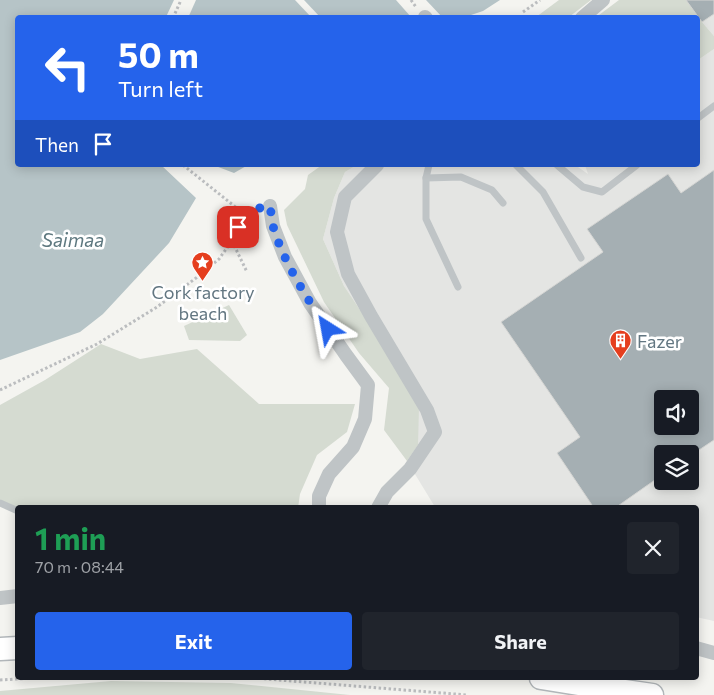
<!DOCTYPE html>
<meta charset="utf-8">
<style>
body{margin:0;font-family:Commissioner,sans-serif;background:#20242c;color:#f1f3f6;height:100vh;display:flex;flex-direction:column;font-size:19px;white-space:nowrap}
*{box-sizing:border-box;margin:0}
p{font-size:16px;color:#9ea1a6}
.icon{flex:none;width:28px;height:28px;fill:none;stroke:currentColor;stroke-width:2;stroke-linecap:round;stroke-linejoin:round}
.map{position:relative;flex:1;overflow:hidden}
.drawer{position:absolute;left:15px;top:505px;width:684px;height:175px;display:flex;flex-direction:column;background:#171b24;border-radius:5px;box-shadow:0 2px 12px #0003}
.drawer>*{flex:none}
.hud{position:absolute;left:15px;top:15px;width:685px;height:152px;border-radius:5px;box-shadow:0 2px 12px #0003;background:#2563eb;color:#fff;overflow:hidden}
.buttons{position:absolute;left:654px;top:390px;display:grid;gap:10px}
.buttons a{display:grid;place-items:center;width:45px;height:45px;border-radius:5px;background:#171b24;box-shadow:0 2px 12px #0003;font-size:25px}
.pin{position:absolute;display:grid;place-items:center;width:42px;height:42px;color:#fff;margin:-21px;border-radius:10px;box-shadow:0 2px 8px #0006}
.me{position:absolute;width:55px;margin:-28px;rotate:326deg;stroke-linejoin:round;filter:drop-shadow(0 0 4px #0008)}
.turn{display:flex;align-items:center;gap:18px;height:105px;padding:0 20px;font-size:22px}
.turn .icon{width:65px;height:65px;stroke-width:2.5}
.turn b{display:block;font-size:35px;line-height:42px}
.then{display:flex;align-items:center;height:48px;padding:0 20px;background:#0003;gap:10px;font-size:19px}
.round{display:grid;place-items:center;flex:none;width:52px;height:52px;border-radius:5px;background:#20242c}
.overview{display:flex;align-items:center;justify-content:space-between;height:85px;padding:0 20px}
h1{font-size:30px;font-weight:700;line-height:38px;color:#1e9e55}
.action{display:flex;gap:10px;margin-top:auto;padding:10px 20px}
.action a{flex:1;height:58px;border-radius:5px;background:#2563eb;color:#fff;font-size:20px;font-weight:700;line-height:58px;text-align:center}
.action a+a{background:#20242c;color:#f1f3f6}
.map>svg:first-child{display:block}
</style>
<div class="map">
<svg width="714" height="695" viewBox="0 0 714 695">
<rect width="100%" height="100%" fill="#f4f4f0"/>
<g fill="#e4e5e3" fill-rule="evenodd">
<polygon points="686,0 714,0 714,36 702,22"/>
<path d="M714,49V621L696,617V508L435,507L407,461L418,445L376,334L344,286L323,239L334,198L345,172L357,165H575L588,174L585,165H698V60ZM662,399H690V426H662ZM662,454H690V481H662Z"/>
</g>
<g fill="#d5dbd1">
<polygon points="559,0 591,0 569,17 536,17"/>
<polygon points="619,0 686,0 702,22 714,36 714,49 698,60 698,18 595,18"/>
<polygon points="322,165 357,165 345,172 334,198 323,239 344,286 395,362 419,407 418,445 407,461 384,430 389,388 359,353 324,302 287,225 284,210 305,189 308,175"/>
<polygon points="229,305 247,335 240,341 189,340 184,326"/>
<polygon points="101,344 140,359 197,349 259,404 355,404 347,432 317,455 300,494 298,508 18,508 0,501 0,405 45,380"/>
<polygon points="111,681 231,683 350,695 0,695 0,691"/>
</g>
<g fill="#b6c4c7">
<polygon points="0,0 174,0 166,17 18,18 18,165 161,165 196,198 169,243 103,314 80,332 0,360"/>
<polygon points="196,0 396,0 411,17 188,18"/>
<polygon points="426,0 500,0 483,11 465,17 443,18"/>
<polygon points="213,165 248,165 234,173"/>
</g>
<polygon fill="#f4f4f0" points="295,0 304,0 320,17 311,17"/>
<g fill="#a5afb3" stroke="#d5d5d3" fill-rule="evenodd">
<polygon points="686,0 714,0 714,14 702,22"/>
<path d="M714,170V440L693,454H662V475L615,508H594L557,453L580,437L501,322L603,252L587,229L668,174L681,193ZM662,399H690V426H662Z"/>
</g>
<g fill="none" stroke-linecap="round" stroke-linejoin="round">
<defs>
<g id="primary">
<polyline points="0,649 18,648"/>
<polyline points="541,678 598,687 652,695"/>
</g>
</defs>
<use href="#primary" stroke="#b2b7ba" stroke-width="25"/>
<g stroke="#bbbdbf" stroke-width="3" stroke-dasharray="2.5 2.5" stroke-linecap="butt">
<polyline points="411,0 416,7"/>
<polyline points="523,12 540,0"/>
<polyline points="173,18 181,0"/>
<polyline points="183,165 243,213"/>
<polyline points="232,241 247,272"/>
<polyline points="0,390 97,344 157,307 196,278 219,259 232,241 243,213 257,209"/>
<polyline points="254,678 467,695"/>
<polyline points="0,680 33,678"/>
</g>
<g stroke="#bfc4c6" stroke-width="7">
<polyline points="698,118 714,106"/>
<polyline points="429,165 426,178 426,219 458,287"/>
<polyline points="516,165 543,192 581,258"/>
<polyline points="557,165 583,187 602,192 637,165"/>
<polyline points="426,178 461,177 492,190 503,203"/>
<polyline points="0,503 18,511"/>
</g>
<g stroke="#bfc4c6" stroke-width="14">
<polyline points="425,17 426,18"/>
<polyline points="582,18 603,0"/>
<polyline points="377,165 345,197 337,232 348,274 371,316 427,410 435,432 410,469 387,492 378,508"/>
<polyline points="270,206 273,226 285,257 310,303 346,355 368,385 365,419 353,447 329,474 319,496 319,508"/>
<polyline points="0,598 18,596"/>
<polyline points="696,648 714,653"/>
</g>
<use href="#primary" stroke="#fff" stroke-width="22"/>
</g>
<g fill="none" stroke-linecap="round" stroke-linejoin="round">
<path stroke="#2563eb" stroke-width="9" stroke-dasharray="0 16.2" d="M238,227L243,213L255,209L270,206C271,213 272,219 273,226C283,261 307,299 328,329"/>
</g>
<defs>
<symbol id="sight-pin" viewBox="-11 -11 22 30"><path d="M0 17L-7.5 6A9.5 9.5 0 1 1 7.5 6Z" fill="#e53e1e" stroke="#fff"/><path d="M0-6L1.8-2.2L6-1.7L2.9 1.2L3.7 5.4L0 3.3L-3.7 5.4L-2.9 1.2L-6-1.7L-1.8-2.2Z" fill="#fff"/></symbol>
<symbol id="building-pin" viewBox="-11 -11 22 30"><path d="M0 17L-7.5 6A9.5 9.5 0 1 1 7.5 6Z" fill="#e53e1e" stroke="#fff"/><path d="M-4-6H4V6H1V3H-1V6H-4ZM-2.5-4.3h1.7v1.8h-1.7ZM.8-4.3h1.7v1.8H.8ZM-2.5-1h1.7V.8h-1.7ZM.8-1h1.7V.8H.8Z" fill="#fff"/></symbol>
</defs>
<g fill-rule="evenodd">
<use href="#sight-pin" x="190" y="250" width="25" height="34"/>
<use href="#building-pin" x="608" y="328" width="25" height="34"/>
</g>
<g text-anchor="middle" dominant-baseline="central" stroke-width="5" stroke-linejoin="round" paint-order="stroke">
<g font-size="18" fill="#627681" stroke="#fff">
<text x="203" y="292">Cork factory<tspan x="203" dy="21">beach</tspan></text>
<text x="637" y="341" text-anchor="start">Fazer</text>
</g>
<g font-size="19" font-style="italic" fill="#5e787f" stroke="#fff">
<text x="73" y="239">Saimaa</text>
</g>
</g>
</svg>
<div class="buttons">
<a><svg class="icon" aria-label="sound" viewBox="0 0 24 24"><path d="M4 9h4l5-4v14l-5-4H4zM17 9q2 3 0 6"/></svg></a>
<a><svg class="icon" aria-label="layers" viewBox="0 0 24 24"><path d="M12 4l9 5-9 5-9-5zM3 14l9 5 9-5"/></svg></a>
</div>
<div class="pin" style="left:238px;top:227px;background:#d93025"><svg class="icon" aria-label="arrive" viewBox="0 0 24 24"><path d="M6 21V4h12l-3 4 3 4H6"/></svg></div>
<svg class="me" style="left:328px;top:329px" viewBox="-20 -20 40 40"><path d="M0-17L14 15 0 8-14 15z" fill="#2563eb" stroke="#fff" stroke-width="4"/></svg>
<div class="hud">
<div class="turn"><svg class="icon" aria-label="left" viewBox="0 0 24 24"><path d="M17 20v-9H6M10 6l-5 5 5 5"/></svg><div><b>50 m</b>Turn left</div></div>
<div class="then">Then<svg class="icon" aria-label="arrive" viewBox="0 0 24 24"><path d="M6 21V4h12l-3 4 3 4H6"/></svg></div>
</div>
<section class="drawer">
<div class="overview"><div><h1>1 min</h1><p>70 m · 08:44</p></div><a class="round"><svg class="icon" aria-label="close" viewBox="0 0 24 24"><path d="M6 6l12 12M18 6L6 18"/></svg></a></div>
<div class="action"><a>Exit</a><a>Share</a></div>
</section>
</div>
